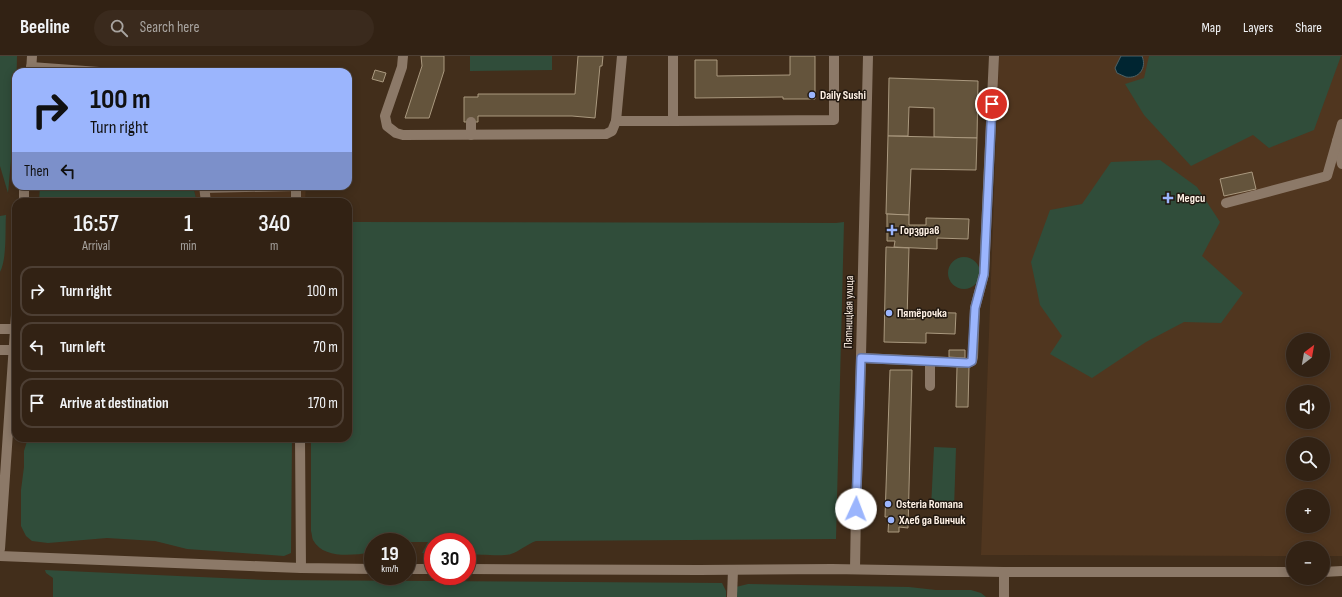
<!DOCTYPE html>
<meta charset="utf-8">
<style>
body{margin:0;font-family:"Sofia Sans Condensed",sans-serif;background:#3a2a1d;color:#f1f3f6;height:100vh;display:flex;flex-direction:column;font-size:15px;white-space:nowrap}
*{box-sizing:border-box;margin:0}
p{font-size:13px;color:#a8a4a0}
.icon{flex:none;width:22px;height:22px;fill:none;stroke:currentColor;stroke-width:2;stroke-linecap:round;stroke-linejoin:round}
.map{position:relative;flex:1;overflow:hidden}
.sheet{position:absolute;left:12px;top:142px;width:340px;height:244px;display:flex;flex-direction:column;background:#322214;border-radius:12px;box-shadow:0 2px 10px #0003,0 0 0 1px #4d3f34}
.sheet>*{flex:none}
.hud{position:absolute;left:12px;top:12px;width:340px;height:122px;border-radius:12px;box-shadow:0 2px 10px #0003,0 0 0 1px #4d3f34;background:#9bb5fd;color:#111;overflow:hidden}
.needle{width:26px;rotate:31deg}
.buttons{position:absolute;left:1286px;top:277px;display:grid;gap:8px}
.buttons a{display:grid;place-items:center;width:44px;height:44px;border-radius:50%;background:#322214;box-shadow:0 2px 10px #0003,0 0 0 1px #4d3f34;font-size:20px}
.speed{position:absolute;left:364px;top:477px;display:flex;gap:8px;font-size:20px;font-weight:700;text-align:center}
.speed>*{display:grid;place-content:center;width:52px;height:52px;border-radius:50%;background:#322214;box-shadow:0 2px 10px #0003,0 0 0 1px #4d3f34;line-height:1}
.speed small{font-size:10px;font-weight:400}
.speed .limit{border:6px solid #d22;background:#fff;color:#111}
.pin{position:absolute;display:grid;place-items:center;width:34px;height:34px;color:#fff;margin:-17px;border:2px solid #fff;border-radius:50%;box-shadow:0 1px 4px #0007}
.me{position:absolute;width:44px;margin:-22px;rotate:2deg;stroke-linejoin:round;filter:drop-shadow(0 0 3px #0008)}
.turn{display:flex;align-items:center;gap:14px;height:84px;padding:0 12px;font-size:18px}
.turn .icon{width:52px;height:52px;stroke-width:2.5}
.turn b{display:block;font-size:28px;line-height:34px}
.then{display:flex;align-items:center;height:38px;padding:0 12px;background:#0003;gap:8px;font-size:15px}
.eta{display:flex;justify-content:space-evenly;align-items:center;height:68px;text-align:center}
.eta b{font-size:24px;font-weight:600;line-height:28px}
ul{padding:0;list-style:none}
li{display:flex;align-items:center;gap:12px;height:50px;margin:0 8px 6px;padding:0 4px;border:2px solid #4d3f34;border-radius:12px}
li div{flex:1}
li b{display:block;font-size:15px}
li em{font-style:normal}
header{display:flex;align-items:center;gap:24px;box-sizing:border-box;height:56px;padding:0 20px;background:#322214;border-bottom:1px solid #4d3f34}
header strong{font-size:19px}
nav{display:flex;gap:22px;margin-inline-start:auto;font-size:14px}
.search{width:280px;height:36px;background:#3a2a1d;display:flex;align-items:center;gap:10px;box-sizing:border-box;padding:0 14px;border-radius:22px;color:#a8a4a0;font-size:15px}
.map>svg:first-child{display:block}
</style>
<header>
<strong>Beeline</strong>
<div class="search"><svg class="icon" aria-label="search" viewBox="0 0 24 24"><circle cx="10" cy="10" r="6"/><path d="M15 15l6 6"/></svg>Search here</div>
<nav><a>Map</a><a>Layers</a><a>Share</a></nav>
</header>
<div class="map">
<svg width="1342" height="541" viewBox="0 0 1342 541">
<rect width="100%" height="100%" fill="#422e1b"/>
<g fill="#50361f" fill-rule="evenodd">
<path d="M999,0H1342V500H1323V492H1293V500L981,499ZM1293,284H1323V314H1293ZM1293,336H1323V366H1293ZM1293,388H1323V418H1293ZM1293,440H1323V470H1293Z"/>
<polygon points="193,130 306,130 305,146 197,146"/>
</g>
<g fill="#304d3a">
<polygon points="0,0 17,0 16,48 8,137 0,110"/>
<polygon points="470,0 552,0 552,14 470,15"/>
<polygon points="1149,0 1341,0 1314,74 1269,92 1253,79 1191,110 1144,59 1125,28 1144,22"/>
<polygon points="1160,104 1197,131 1220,166 1202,200 1243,237 1221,267 1184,266 1146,286 1092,322 1050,298 1062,280 1040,249 1031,206 1050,154 1082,148 1111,106"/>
<polygon points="40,130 193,130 197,146 39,146"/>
<path d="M6,159C5,174 7,203 0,216V160Z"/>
<path d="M348,166L836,167L844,166L836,483L536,485C527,488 520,495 511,498C503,501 477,498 467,498V486H433V497H422L428,486H373V492L369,497C352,499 323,503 313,484C312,482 312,478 311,475V382H348Z"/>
<circle cx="964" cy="217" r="16"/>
<polygon points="28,382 292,382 291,497 284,500 187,493 155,485 107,482 48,487 32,485 26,480 21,470 21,434 24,411 24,395"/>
<polygon points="934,391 956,392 954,453 931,452"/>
<polygon points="45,514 265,524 722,527 726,535 726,541 53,541 53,522 46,517"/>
<polygon points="748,528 909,531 936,534 971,534 981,537 986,541 736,541 736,531"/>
</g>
<path fill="#002531" stroke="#4c6267" d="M1121,0H1142C1147,12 1139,23 1126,21C1123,20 1120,18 1117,17L1115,12Z"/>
<g fill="#64543c" stroke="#aa997f">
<polygon points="421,0 444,0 444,15 429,62 405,62 422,10"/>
<polygon points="578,0 603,0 602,10 600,10 595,62 572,60 478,60 478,66 464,66 464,41 478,41 478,38 575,38"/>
<polygon points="790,0 815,0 815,43 783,43 783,41 695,42 695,4 717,4 717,20 790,19"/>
<polygon points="375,14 386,17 383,26 372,23"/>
<polygon points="889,22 978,25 977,82 934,81 934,52 909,51 908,80 888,80"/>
<polygon points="888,80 977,82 976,114 911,113 909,159 886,158"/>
<polygon points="1252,116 1256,133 1224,140 1220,123"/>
<polygon points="887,158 909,159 909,169 926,169 926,162 969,163 968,183 937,182 937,193 894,191 895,185 887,185"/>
<polygon points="886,191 909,192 907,263 915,263 915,256 956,257 955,278 926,277 926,287 884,286"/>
<polygon points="949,294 965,294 965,302 949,301"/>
<polygon points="957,311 969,311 968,351 956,351"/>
<polygon points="890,314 912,314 908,472 899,471 899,476 888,476 889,461 885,461"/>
</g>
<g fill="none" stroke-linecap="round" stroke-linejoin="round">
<g stroke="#8c7968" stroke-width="10">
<polyline points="403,0 402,11 385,60 387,70 396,77 403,79 606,78 612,75 616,65 673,65"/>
<polyline points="673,0 673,65 834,64 834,0"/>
<polyline points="31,11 99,16"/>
<polyline points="31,16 32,0"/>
<polyline points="616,65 622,0"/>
<polyline points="471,66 471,79"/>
<polyline points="1342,68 1337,85 1342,108"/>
<polyline points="204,130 206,146"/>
<polyline points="204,132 296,130"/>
<polyline points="24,146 24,130"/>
<polyline points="296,146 296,130"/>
<polyline points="1226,147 1327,120 1337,85"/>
<polyline points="0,273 15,273"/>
<polyline points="0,294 14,294"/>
<polyline points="861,302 930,305 930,330"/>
<polyline points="930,305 968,307 972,305 973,301 975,252 984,218 994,0"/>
<polyline points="300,382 301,512"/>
<polyline points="0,493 16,259"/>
<polyline points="0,500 301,512 373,513"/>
<polyline points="407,513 433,513"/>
<polyline points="467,513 699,514 832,513 1004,516 1293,516"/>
<polyline points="855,513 856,453 860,342 868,0"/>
<polyline points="1323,516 1342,515"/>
<polyline points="732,541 733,514"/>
<polyline points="1004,541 1004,516"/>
</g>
</g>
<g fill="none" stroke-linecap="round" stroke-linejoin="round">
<defs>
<polyline id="route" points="856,453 861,302 968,307 972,305 975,252 984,218 992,48"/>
</defs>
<use href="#route" stroke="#6576a4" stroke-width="10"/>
<use href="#route" stroke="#9bb5fd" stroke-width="7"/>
</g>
<g fill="#9bb5fd" stroke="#211810" stroke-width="1.5">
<circle cx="812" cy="39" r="4"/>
<path d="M1166 136h4v4h4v4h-4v4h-4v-4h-4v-4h4z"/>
<path d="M890 168h4v4h4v4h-4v4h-4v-4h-4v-4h4z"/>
<circle cx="889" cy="257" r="4"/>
<circle cx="888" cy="448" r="4"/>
<circle cx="891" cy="464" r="4"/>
</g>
<g text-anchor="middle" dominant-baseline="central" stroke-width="3" stroke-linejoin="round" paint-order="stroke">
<g font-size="12" font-weight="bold" fill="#fff2e6" stroke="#211810" text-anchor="start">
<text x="820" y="39">Daily Sushi</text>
<text x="1177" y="142">Медси</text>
<text x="900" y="174">Горздрав</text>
<text x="897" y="257">Пятёрочка</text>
<text x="896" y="448">Osteria Romana</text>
<text x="899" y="464">Хлеб да Винчик</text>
</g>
<g font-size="12" fill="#fff2e6" stroke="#211810">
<text transform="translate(849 256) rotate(-89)">Пятницкая улица</text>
</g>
</g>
</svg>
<div class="buttons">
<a><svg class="needle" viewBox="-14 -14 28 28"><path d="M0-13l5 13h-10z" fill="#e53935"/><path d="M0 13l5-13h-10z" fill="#a8a4a0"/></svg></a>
<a><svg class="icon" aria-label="sound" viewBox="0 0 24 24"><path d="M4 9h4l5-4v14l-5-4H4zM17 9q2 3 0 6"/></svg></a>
<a><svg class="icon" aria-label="search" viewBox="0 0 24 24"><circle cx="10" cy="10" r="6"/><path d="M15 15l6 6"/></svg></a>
<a>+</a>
<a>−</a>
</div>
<div class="speed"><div>19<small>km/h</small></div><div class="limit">30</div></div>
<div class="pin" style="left:992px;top:48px;background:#d93025"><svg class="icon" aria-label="arrive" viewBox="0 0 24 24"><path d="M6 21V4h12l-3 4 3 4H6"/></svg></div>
<svg class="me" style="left:856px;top:453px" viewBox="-20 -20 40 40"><circle r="19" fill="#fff"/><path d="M0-13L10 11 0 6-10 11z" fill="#9bb5fd"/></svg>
<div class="hud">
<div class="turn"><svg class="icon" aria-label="right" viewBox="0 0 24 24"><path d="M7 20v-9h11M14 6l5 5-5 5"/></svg><div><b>100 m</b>Turn right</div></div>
<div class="then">Then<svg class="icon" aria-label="left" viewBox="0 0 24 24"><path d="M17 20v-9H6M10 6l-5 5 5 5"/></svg></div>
</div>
<section class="sheet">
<div class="eta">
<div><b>16:57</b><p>Arrival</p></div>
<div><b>1</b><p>min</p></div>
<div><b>340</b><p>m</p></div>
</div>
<ul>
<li><svg class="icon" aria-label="right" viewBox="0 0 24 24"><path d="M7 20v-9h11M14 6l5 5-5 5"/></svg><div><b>Turn right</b></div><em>100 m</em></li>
<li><svg class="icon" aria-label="left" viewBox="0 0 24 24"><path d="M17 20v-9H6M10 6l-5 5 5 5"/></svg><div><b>Turn left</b></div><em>70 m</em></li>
<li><svg class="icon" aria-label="arrive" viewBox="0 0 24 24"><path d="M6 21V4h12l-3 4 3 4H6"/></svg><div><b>Arrive at destination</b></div><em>170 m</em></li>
</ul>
</section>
</div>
